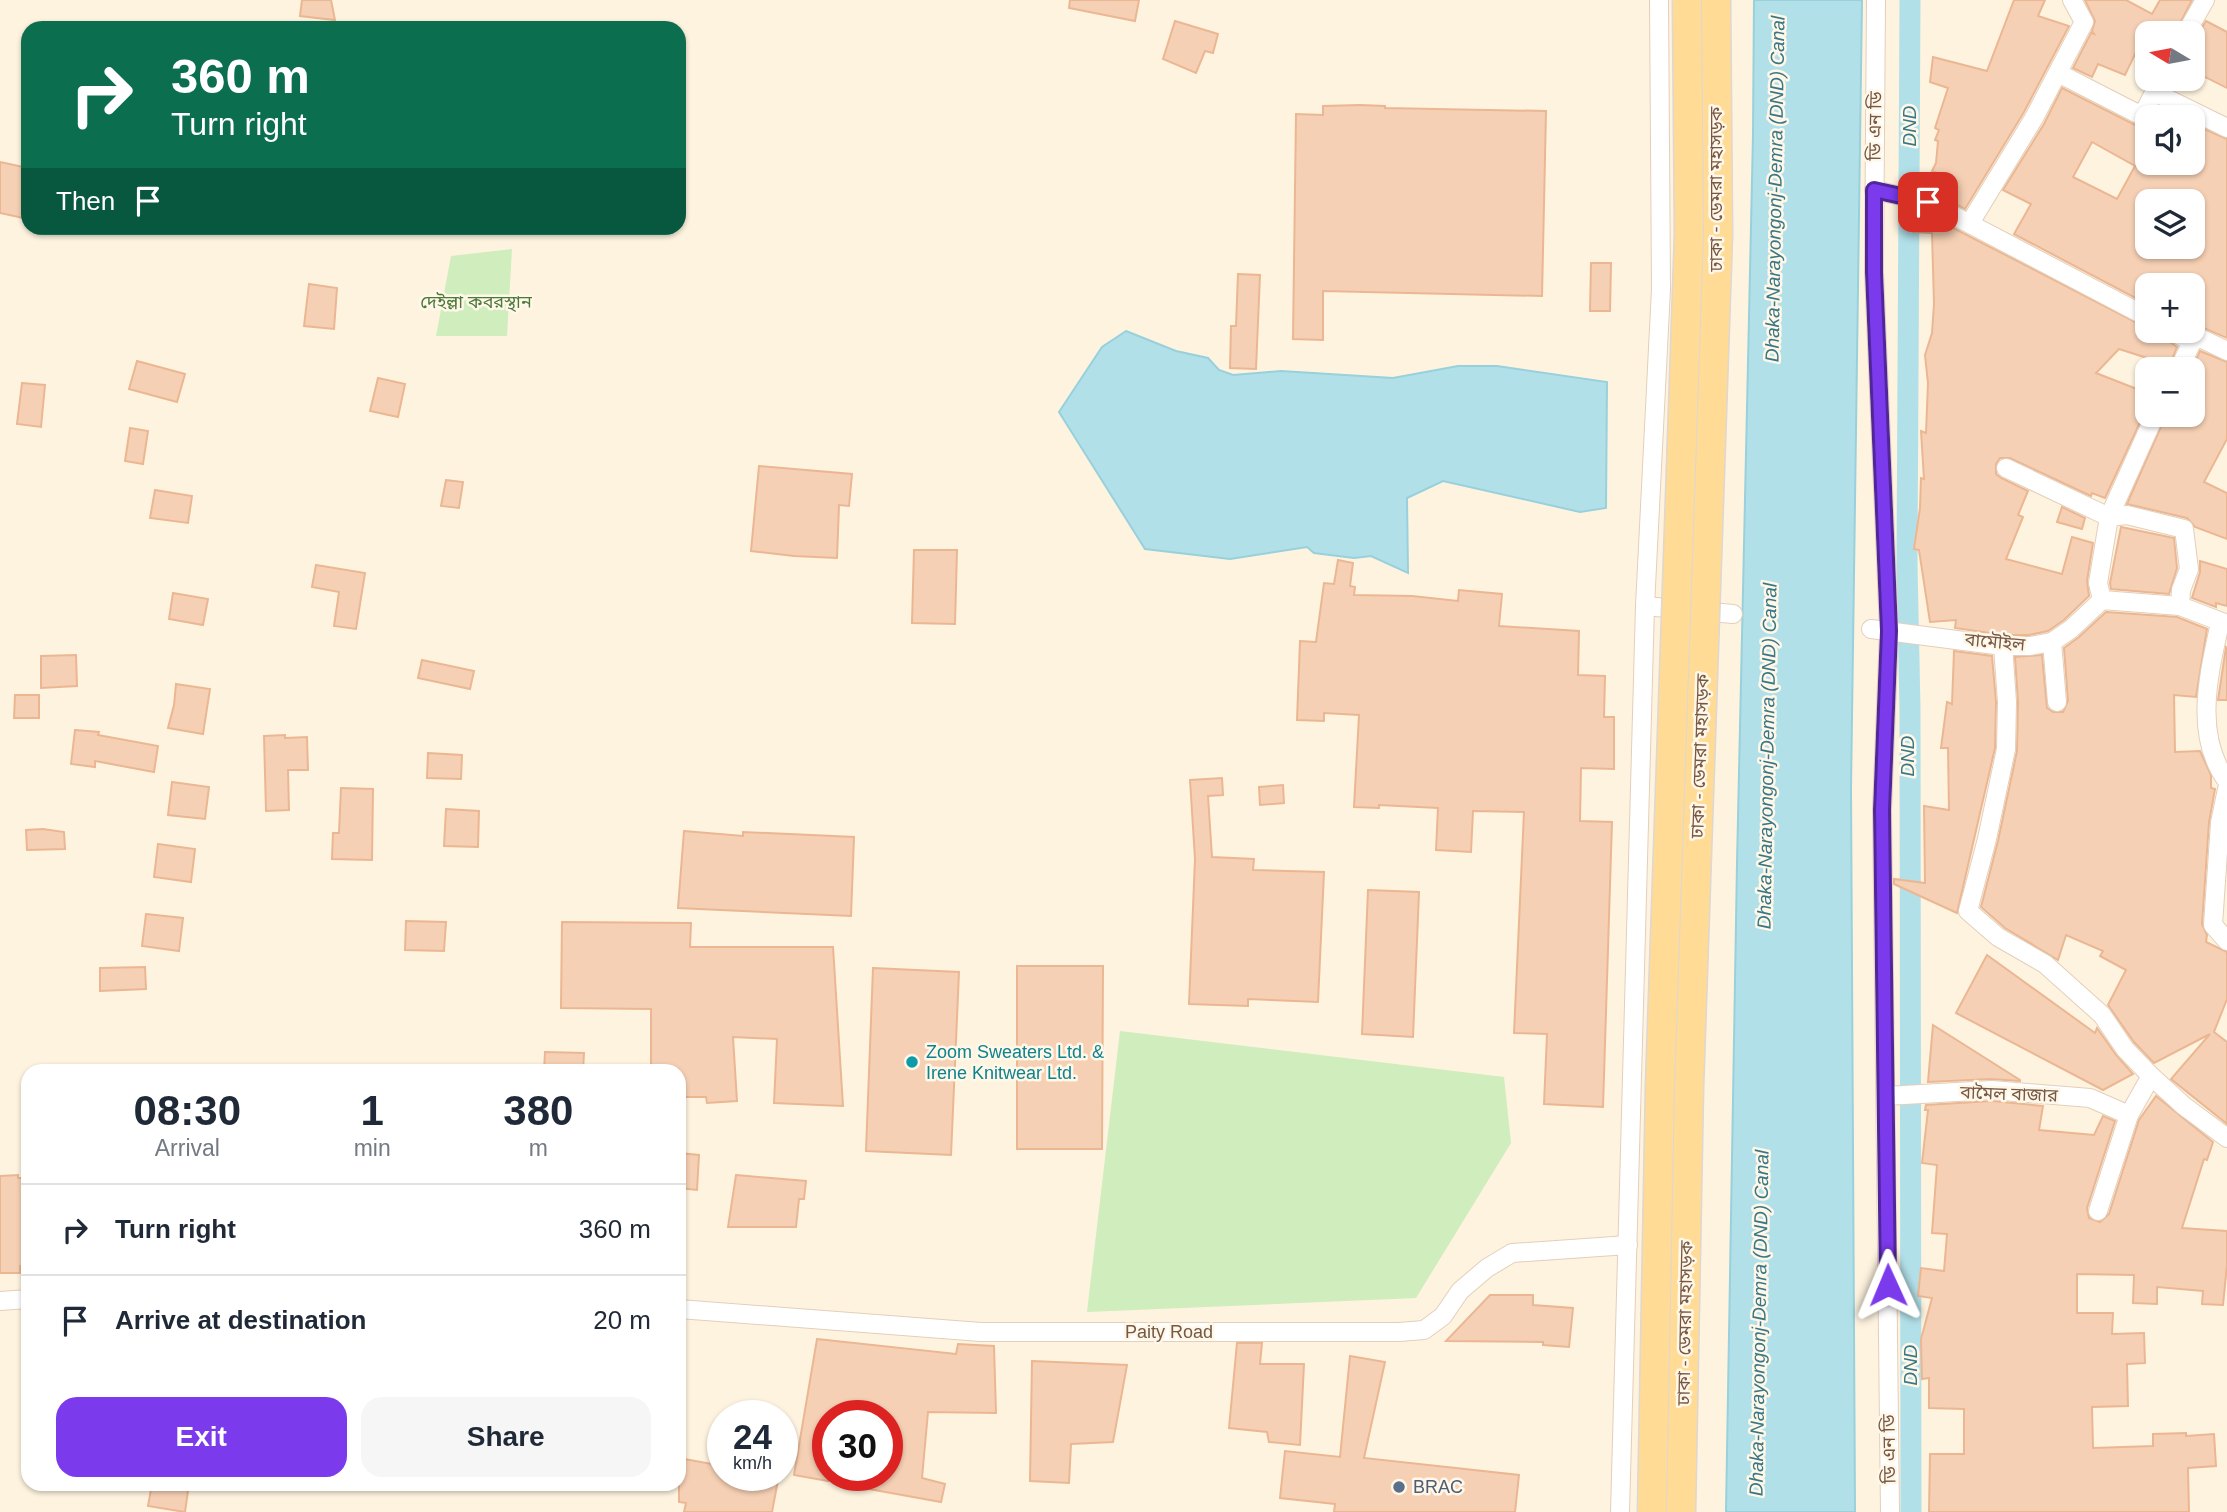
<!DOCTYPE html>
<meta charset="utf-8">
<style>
body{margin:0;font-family:Helvetica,"Noto Sans Bengali",sans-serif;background:#f6f6f7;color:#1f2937;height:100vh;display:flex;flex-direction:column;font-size:26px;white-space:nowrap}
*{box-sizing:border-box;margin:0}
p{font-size:23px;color:#747a83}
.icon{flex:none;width:38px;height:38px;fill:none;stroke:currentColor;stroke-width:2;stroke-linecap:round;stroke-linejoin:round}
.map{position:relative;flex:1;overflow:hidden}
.sheet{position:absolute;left:21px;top:1064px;width:665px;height:427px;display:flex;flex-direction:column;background:#fff;border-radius:21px;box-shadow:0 2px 5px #0004}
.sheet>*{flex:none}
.guide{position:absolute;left:21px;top:21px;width:665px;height:214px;border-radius:21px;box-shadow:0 2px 5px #0004;background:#0b6e4f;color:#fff;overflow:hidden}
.needle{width:46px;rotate:280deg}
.controls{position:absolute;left:2135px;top:21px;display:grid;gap:14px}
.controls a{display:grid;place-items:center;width:70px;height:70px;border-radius:14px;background:#fff;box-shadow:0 2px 5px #0004;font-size:35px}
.speed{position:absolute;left:707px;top:1400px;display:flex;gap:14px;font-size:35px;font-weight:700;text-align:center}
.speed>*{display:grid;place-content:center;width:91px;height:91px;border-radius:50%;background:#fff;box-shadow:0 2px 5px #0004;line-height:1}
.speed small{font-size:18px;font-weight:400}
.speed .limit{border:10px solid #d22;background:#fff;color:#111}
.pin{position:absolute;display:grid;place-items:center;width:60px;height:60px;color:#fff;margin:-30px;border-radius:14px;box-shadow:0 4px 10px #0006}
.me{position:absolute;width:77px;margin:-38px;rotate:359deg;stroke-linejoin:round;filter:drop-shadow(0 0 5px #0008)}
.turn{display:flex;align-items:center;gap:24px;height:147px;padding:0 35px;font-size:32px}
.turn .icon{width:91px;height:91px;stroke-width:2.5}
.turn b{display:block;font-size:49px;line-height:60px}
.then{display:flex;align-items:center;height:66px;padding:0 35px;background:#0003;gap:14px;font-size:26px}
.eta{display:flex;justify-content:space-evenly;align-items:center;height:119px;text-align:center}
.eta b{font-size:42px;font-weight:600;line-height:49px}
.cta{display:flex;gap:14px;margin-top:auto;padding:14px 35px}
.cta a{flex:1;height:80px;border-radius:21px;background:#7c3aed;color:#fff;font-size:28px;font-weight:600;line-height:80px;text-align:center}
.cta a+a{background:#f6f6f7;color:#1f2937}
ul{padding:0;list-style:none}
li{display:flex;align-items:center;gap:21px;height:91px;padding:0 35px;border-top:2px solid #e0e1e3}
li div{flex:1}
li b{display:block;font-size:26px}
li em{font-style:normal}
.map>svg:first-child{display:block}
</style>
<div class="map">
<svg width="2227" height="1512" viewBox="0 0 2227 1512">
<rect width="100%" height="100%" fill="#fef3df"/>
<g fill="#cfedbd">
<polygon points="512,249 507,336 436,336 451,256"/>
<polygon points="1120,1031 1504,1077 1511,1143 1416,1298 1087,1312"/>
</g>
<g fill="#b2e0e9" stroke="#98d0dc" stroke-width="2">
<polygon points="1754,0 1862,0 1851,789 1855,1512 1726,1512 1737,864 1753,135"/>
<polygon points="1126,331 1176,351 1208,358 1219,370 1233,375 1281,371 1393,378 1458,366 1497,366 1607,382 1606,508 1580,512 1443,481 1407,498 1408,573 1371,556 1354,558 1314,553 1307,547 1230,559 1145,549 1059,412 1102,347"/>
</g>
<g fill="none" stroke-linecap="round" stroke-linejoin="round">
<polyline stroke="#b2e0e9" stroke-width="21" points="1910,0 1907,564 1910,709 1911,1512"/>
</g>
<g fill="#f6d0b4" stroke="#ebb793" stroke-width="2" fill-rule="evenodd">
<polygon points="302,0 331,0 335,20 300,16"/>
<polygon points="1070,0 1139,0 1135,21 1069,8"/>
<polygon points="2014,0 2045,0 2038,16 2069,26 2024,112 1965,209 1935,193 1937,173 1932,171 1936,163 1938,141 1935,140 1939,130 1935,128 1948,88 1930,82 1933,57 1987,71"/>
<polygon points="2085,0 2126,0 2152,14 2160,0 2192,0 2175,33 2147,33 2147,55 2137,50 2125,75 2098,64 2092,77 2073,68 2091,33 2094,34 2092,31 2095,21"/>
<polygon points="1175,21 1218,34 1213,53 1205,51 1196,73 1163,59"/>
<polygon points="2206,21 2227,32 2227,88 2193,71 2193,42"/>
<path d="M2062,88L2137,126H2147V163H2193V124L2227,139V338L2204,328L2193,329V285H2147V304L2014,234L2031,204L2003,190L2044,124ZM2092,142L2135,166L2117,199L2073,177ZM2147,201H2193V247H2147Z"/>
<polygon points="1360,105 1385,106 1385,108 1546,111 1542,296 1323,291 1323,340 1293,339 1296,114 1323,115 1323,106"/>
<polygon points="2159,107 2179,117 2154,117"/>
<polygon points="0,162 28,168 28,219 0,213"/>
<polygon points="1914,211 1924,213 2147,328 2147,331 2161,331 2163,337 2177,347 2168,369 2143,369 2147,358 2119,349 2096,373 2147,393 2147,407 2105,498 2092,493 2091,496 2010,458 2000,458 1996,464 1996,474 2001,478 2028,491 2018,515 2023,517 2006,559 2062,574 2072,537 2093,543 2087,581 2089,596 2064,620 2048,631 2029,635 2004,635 1955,628 1956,620 1930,622 1919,550 1914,549 1920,508 1921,478 1924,479 1921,431 1926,433 1928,383 1925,355 1932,333 1934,304 1932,233 1913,232"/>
<polygon points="1591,263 1611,263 1610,311 1590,311"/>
<polygon points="1238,274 1260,275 1256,369 1230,368 1231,326 1236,326"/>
<polygon points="309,284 337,288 334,329 304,326"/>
<polygon points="2200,351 2227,362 2227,439 2204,482 2227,493 2227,539 2195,527 2187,518 2127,504 2166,415 2193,415 2192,369"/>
<polygon points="137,361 185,374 177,402 129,389"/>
<polygon points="378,378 405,384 398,417 370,411"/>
<polygon points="22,383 45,385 41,427 17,424"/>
<polygon points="130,428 148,431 143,464 125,461"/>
<polygon points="759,466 852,474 849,506 839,505 837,558 794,556 751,551"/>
<polygon points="446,480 463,482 459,508 441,506"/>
<polygon points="155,490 192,496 188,523 150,518"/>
<polygon points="2062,507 2085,518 2082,529 2057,522"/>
<polygon points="2121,527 2174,538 2177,568 2169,594 2111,589 2110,583"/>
<polygon points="914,550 957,550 955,624 912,623"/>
<polygon points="1338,560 1353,563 1350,586 1355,587 1354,595 1412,596 1458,601 1459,590 1502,594 1499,626 1579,631 1578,675 1605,676 1604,717 1614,717 1614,769 1581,768 1580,821 1612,822 1603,1107 1544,1104 1547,1034 1514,1033 1524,812 1473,811 1471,852 1436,850 1438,808 1379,805 1379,808 1354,807 1359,715 1324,713 1324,721 1297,720 1300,641 1316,642 1324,583 1334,584"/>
<polygon points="2200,561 2227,569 2227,606 2216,603 2216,607 2192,598 2200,572"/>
<polygon points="316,565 365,573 356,629 334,626 339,592 312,587"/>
<polygon points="173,593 208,599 203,625 169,619"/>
<polygon points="2106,612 2177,617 2207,629 2196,697 2174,695 2175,752 2200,751 2211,775 2211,788 2215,789 2209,822 2202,924 2207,935 2206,942 2227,952 2227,999 2214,1032 2227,1042 2227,1124 2171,1079 2210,1034 2154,1063 2134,1042 2108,1005 2126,970 2100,956 2103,951 2066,935 2058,960 2005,928 1981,907 1998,841 2017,751 2018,702 2015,657 2042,655 2047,708 2053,712 2063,712 2068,701 2064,648 2079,637"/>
<polygon points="2226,647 2227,648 2227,700 2218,700"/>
<polygon points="1954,651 1992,656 1996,702 1995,748 1957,913 1894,884 1894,879 1925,883 1924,806 1949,810 1948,748 1941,748 1947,702 1952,704"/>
<polygon points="76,655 77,686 41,688 41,656"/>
<polygon points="422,660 474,671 470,689 418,678"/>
<polygon points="176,684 210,689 203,734 168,728 174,705"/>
<polygon points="15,695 39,695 39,718 14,718"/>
<polygon points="75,730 99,732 98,735 158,746 154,772 95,761 95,767 71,764"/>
<polygon points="285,735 285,738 307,737 308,770 288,770 289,810 266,811 264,736"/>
<polygon points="428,753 462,755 461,779 427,778"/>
<polygon points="1222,778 1223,795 1208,796 1212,857 1254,859 1253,870 1324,872 1318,1002 1248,999 1248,1006 1189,1004 1195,859 1190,780"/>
<polygon points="172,782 209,787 205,819 168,815"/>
<polygon points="1283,785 1284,803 1260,805 1259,787"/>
<polygon points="341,788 373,789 372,860 332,859 333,833 339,833"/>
<polygon points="446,809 479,811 478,847 444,846"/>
<polygon points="43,829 64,832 65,849 27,850 26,830"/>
<polygon points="684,831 743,836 743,832 854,837 851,916 678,908"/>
<polygon points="158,844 195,849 191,882 154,877"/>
<polygon points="1368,890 1419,892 1413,1037 1362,1034"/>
<polygon points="146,914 183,918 179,951 142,946"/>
<polygon points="406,921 446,922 444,951 405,950"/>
<polygon points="562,922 691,923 690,947 833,947 843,1106 774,1103 777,1039 733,1037 737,1101 707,1103 706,1097 679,1097 679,1071 651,1071 651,1009 561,1008"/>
<polygon points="1987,955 2095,1033 2097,1028 2116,1055 2133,1074 2103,1090 1956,1013"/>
<polygon points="1017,966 1103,966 1102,1149 1017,1149"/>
<polygon points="145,967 146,989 100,991 100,968"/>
<polygon points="873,968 959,972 951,1155 866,1151"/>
<polygon points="1933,1025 2020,1080 2020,1081 1991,1079 1928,1082"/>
<polygon points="545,1052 584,1053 583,1071 544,1071"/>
<polygon points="2156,1096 2213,1142 2207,1160 2204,1159 2182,1228 2227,1231 2227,1265 2223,1305 2202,1304 2203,1291 2157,1287 2157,1304 2133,1303 2134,1275 2077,1274 2077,1313 2113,1313 2112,1334 2144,1333 2145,1363 2127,1364 2128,1406 2092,1407 2093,1448 2153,1446 2153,1434 2186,1433 2186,1436 2214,1434 2216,1466 2188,1468 2189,1512 1929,1512 1930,1454 1964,1454 1964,1409 1929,1408 1929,1378 1922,1379 1921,1339 1932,1298 1918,1296 1921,1268 1944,1271 1947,1234 1932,1233 1937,1165 1922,1163 1928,1110 1925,1110 1926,1105 1992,1101 2043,1106 2039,1130 2094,1135 2103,1116 2115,1121 2087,1208 2089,1218 2100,1222 2109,1214 2139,1120"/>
<polygon points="679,1153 699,1155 697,1190 679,1188"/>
<polygon points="18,1175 18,1178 28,1178 28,1266 20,1266 20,1273 0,1273 0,1176"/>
<polygon points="736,1175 806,1181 804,1199 799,1199 796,1227 728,1227"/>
<polygon points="1490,1295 1533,1295 1533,1305 1573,1308 1569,1347 1543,1345 1543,1342 1446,1341"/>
<polygon points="817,1339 956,1354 958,1344 994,1346 996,1413 928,1412 922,1478 945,1484 941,1502 841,1484 842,1475 887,1475 887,1416 828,1416 828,1481 794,1475"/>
<polygon points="1237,1343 1262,1343 1260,1364 1304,1364 1300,1445 1269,1442 1267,1432 1229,1428"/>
<polygon points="1350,1356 1385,1362 1364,1458 1519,1475 1515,1512 1334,1512 1335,1504 1280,1498 1285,1451 1340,1457"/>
<polygon points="1032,1361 1127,1365 1113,1442 1071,1444 1069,1483 1030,1481"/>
<polygon points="679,1458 723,1466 723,1475 779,1475 772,1512 684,1512 686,1503 679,1502"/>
<polygon points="152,1484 189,1484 185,1512 148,1506"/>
</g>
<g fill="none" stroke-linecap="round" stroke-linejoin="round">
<defs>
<g id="street">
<polyline points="1876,0 1874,272 1889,631 1882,810 1890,1512"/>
<polyline points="2186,33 2205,0"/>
<polyline points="2058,73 2142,116 2161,79"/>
<polyline points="2154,92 2227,128"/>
<polyline points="1874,190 1928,202 2147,317"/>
<polyline points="1970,223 2034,118 2084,22 2072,0"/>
<polyline points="2172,331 2192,342 2200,338 2227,351"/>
<polyline points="2179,369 2192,342"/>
<polyline points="2006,468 2109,517 2127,515 2184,529 2189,569 2181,590 2180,606"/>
<polyline points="2102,600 2098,583 2109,517 2155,415"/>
<polyline points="1645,606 1733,614"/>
<path d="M2220,623C2209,673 2193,735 2227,781"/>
<polyline points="1871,629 2003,646 2030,646 2052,642 2071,629 2102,600 2180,606 2227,624"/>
<polyline points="2052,642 2057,702"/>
<polyline points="2003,646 2007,702 2006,749 1987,839 1968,911 1998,937 2045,964 2102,1015 2125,1049 2151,1076 2184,1106 2227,1138"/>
<polyline points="2227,789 2220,823 2213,925 2227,941"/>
<polyline points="1886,1096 1992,1090 2090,1098 2129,1115"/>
<polyline points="2098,1211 2129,1115 2151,1076"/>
<polyline points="0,1301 28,1299"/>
<polyline points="679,1309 981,1332 1399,1332 1424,1330 1443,1316 1460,1291 1487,1268 1512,1253 1628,1245"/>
<polyline points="1620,1512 1645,606 1661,289 1659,0"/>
</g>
</defs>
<use href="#street" stroke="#e3cfbb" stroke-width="20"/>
<use href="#street" stroke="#fff" stroke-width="18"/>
<defs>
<g id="primary-bridge">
<polyline points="1652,1512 1660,1086 1689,234 1687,0"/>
<polyline points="1681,1512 1689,1087 1718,234 1716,0"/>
</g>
</defs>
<use href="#primary-bridge" stroke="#ded7d2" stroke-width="31" stroke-linecap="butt"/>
<use href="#primary-bridge" stroke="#ffdb96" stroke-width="28"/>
</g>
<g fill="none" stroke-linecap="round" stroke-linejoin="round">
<defs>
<polyline id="route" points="1888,1285 1882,810 1889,631 1874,272 1874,190 1928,202"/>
</defs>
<use href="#route" stroke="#51269a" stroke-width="18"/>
<use href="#route" stroke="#7c3aed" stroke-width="12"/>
</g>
<circle fill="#0f9aa8" stroke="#fff7e8" stroke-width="2.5" cx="912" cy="1062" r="7"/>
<circle fill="#5c6f8a" stroke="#fff7e8" stroke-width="2.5" cx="1399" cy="1487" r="7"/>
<g text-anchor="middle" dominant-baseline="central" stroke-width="5" stroke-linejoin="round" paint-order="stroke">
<g font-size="18" fill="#775845" stroke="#fff7e8">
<text transform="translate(1875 126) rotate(-89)">ডি এন ডি</text>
<text transform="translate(1716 189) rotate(-90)">ঢাকা - ডেমরা মহাসড়ক</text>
<text transform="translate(1995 642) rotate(5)">বামৌইল</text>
<text transform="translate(1700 756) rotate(-88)">ঢাকা - ডেমরা মহাসড়ক</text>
<text transform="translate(2009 1094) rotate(2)">বামৈল বাজার</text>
<text transform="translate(1685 1323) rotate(-89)">ঢাকা - ডেমরা মহাসড়ক</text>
<text x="1169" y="1332">Paity Road</text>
<text transform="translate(1889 1449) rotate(-91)">ডি এন ডি</text>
</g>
<g font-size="18" fill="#4a7939" stroke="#fff7e8">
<text x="476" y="302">দেইল্লা কবরস্থান</text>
</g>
<g font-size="18" fill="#0d838f" stroke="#fff7e8" text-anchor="start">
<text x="926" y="1052">Zoom Sweaters Ltd. &amp;<tspan x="926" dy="21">Irene Knitwear Ltd.</tspan></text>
</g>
<g font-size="18" fill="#4e5e75" stroke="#fff7e8" text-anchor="start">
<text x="1413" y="1487">BRAC</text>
</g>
<g font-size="19" font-style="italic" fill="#3a7786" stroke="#fff7e8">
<text transform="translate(1909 126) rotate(-90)">DND</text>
<text transform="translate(1775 189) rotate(-89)">Dhaka-Narayongonj-Demra (DND) Canal</text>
<text transform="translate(1767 756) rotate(-89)">Dhaka-Narayongonj-Demra (DND) Canal</text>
<text transform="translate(1907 756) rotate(-90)">DND</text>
<text transform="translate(1759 1323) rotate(-89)">Dhaka-Narayongonj-Demra (DND) Canal</text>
<text transform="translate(1910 1365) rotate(-90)">DND</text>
</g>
</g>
</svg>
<div class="controls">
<a><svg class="needle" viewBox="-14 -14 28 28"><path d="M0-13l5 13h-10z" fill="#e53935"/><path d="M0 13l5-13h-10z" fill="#747a83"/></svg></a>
<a><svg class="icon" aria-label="sound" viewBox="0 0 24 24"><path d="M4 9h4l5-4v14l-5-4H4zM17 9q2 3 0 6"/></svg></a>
<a><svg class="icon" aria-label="layers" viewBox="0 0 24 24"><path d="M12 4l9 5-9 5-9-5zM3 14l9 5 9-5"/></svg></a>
<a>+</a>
<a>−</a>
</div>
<div class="speed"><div>24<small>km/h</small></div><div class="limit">30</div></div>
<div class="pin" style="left:1928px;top:202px;background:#d93025"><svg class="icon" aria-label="arrive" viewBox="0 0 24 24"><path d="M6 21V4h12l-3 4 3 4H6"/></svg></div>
<svg class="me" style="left:1888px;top:1285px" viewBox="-20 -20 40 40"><path d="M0-17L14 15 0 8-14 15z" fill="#7c3aed" stroke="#fff" stroke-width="4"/></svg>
<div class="guide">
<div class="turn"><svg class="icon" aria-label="right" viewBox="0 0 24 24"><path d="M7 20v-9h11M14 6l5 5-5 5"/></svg><div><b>360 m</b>Turn right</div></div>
<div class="then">Then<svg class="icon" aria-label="arrive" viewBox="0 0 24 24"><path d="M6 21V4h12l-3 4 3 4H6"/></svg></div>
</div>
<section class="sheet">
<div class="eta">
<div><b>08:30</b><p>Arrival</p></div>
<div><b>1</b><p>min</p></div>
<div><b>380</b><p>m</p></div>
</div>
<ul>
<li><svg class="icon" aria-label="right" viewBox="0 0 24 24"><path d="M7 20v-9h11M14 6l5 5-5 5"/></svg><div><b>Turn right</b></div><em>360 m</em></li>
<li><svg class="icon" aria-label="arrive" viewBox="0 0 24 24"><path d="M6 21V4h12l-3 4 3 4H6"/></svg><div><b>Arrive at destination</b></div><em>20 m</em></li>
</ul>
<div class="cta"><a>Exit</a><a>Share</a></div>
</section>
</div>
